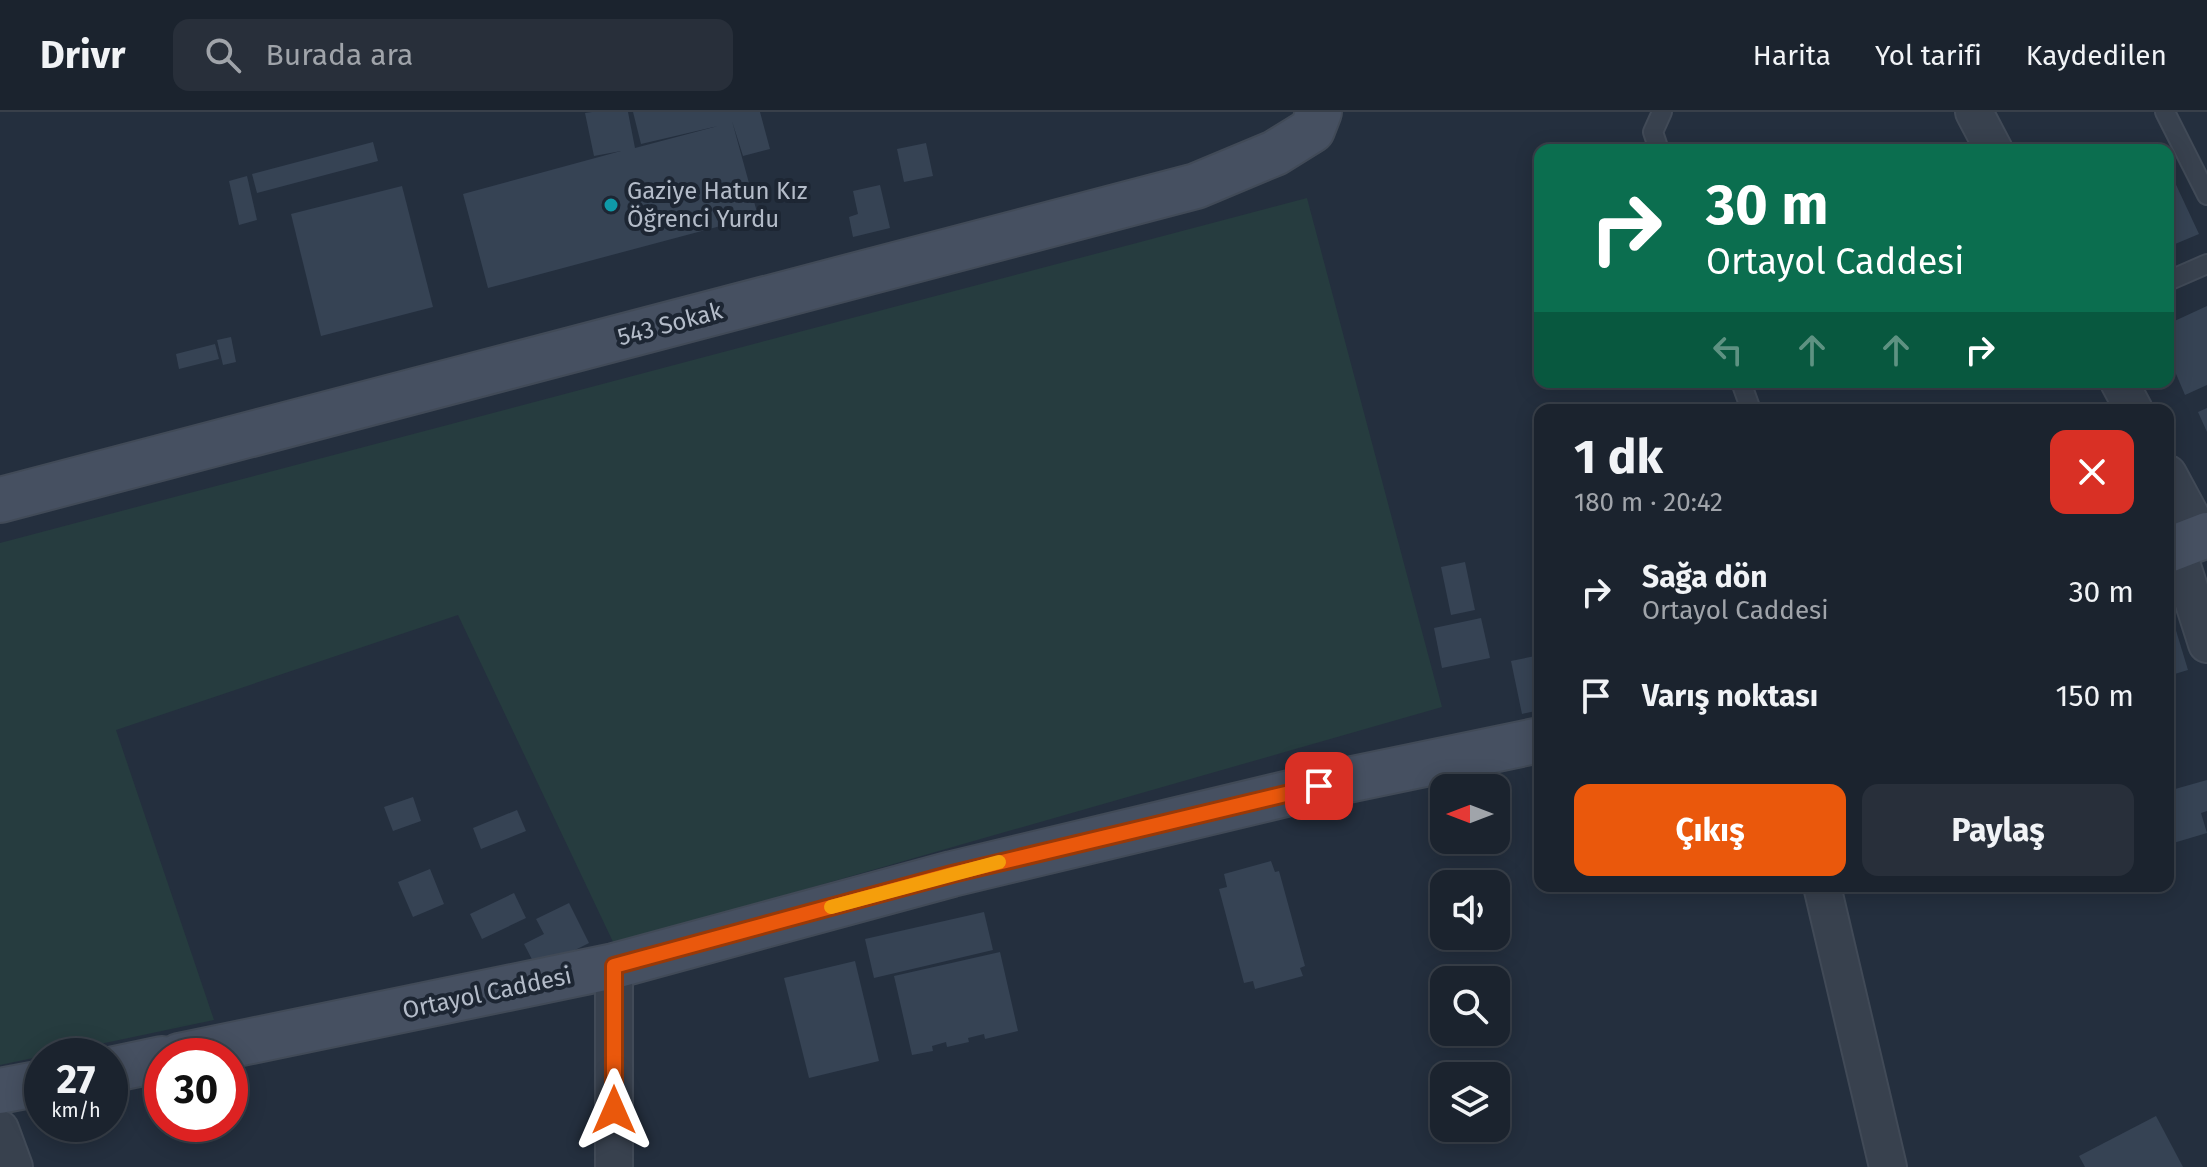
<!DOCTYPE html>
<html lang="tr">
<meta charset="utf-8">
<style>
body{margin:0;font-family:"Fira Sans",sans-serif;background:#282f3a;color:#f1f3f6;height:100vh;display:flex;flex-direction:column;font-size:30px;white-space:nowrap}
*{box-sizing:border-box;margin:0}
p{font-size:26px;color:#a0a4aa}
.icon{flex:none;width:44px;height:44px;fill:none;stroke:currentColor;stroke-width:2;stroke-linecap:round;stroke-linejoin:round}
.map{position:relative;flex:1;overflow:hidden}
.sheet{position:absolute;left:1534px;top:292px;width:640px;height:488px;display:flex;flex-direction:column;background:#1b232e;border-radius:16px;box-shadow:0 4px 20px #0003,0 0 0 2px #39404a}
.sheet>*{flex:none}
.guide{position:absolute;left:1534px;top:32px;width:640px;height:244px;border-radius:16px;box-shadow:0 4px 20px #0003,0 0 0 2px #39404a;background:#0b6e4f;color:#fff;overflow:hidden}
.needle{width:52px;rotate:270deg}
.buttons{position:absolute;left:1430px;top:662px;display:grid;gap:16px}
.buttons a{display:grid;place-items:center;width:80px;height:80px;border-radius:16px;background:#1b232e;box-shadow:0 4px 20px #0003,0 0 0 2px #39404a;font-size:40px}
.speed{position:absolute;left:24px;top:926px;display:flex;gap:16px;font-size:40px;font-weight:700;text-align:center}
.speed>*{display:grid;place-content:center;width:104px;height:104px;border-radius:50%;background:#1b232e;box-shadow:0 4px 20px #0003,0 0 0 2px #39404a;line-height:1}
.speed small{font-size:20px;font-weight:400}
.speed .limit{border:12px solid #d22;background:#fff;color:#111}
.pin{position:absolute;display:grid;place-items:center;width:68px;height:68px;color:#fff;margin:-34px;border-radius:16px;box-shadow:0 4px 12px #0006}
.me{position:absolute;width:88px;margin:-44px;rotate:0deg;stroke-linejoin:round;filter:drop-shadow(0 0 6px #0008)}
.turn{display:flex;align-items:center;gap:28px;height:168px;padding:0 40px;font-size:36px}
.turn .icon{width:104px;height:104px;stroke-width:2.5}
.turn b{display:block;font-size:56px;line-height:68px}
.lanes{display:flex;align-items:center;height:76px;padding:0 40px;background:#0003;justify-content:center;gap:40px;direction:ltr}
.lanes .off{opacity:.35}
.round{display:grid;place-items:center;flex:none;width:84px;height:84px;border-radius:16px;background:#282f3a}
.headline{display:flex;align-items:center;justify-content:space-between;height:136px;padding:0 40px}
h1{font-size:48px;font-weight:700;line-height:60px}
.button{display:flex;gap:16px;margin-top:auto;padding:16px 40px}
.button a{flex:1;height:92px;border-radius:16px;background:#ea580c;color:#fff;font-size:32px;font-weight:700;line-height:92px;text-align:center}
.button a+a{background:#282f3a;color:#f1f3f6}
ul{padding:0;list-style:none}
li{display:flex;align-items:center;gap:24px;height:104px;padding:0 40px}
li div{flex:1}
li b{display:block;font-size:30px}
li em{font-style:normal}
header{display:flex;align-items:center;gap:48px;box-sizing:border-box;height:112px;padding:0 40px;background:#1b232e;border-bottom:2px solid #39404a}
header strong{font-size:38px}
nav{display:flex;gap:44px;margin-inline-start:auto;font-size:28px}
.search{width:560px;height:72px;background:#282f3a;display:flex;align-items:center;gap:20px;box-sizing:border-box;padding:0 28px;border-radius:16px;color:#a0a4aa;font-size:30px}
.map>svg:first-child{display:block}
</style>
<header>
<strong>Drivr</strong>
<div class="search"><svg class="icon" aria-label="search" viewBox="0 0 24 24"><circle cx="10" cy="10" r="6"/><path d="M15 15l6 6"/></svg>Burada ara</div>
<nav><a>Harita</a><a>Yol tarifi</a><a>Kaydedilen</a></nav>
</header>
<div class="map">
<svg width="2207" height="1055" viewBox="0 0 2207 1055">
<rect width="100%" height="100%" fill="#242f3e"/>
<polygon fill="#263c3f" points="1307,86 1442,595 614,832 458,503 116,618 214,908 0,953 0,431"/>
<g fill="#364354">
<polygon points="592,0 628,0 635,36 718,14 641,32 633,0 760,0 770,37 743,44 732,9 758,104 488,176 463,82 621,39 594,44 585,1"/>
<polygon points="373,30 378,49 257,81 252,62"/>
<polygon points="926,31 933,64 904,70 897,37"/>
<polygon points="2171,62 2199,122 2168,135 2168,63"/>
<polygon points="247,64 257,108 239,113 229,69"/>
<polygon points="880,73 890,116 853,125 849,105 858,102 853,79"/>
<polygon points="402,74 433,195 321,224 291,102"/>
<polygon points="2207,194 2207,273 2185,283 2168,243 2168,212"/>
<polygon points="231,225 236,250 223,253 217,228"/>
<polygon points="215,232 219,247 179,257 176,242"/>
<polygon points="2207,296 2207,320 2198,300"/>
<polygon points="1465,450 1475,498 1451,503 1441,455"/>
<polygon points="2168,492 2188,558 2168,564"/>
<polygon points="1481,506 1490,546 1442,556 1434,516"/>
<polygon points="1540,543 1540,598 1522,602 1511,549"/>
<polygon points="2207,668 2207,699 2201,701 2207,721 2170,732 2168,679"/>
<polygon points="413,685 421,709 393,719 384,695"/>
<polygon points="517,698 526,719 481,737 473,716"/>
<polygon points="1271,749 1275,760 1279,759 1305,854 1300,856 1303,864 1255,877 1253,869 1244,871 1219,777 1227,775 1224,762"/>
<polygon points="430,757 444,792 413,805 398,770"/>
<polygon points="514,781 526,806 482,827 470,802"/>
<polygon points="569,791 589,831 537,857 524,832 544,822 536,807"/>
<polygon points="984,800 993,838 874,866 865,827"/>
<polygon points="1000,840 1018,919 985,927 984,922 968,926 969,930 947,935 946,930 932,934 933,939 912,943 894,864"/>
<polygon points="855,849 879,949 809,966 784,866"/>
<polygon points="2156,1004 2183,1055 2085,1055 2079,1044"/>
</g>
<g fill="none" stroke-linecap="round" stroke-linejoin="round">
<defs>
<g id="lane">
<polyline points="2165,0 2207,83"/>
<polyline points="1659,38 1653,20 1662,0"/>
<polyline points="2168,169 2207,152"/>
<polyline points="1741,270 1751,298"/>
</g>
<g id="street">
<polyline points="1974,0 1994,38"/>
<polyline points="2119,270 2134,298"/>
<polyline points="2168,362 2202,425"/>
<polyline points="2176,435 2207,532"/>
<polyline points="1822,774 1888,1055"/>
<polyline points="614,854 614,1055"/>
<polyline points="0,1017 14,1055"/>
</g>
<g id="secondary">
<polyline points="0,388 1196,74 1275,41 1312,18 1319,0"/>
<polyline points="2168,438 2207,423"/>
<polyline points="179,944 614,854 952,762 1319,674 1540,628"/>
<polyline points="110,958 162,947"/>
<polyline points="0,979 42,971"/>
</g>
</defs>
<use href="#lane" stroke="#414a57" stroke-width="22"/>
<use href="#street" stroke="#414a57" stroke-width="40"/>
<use href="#secondary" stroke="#414a57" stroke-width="48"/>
<use href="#lane" stroke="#38414e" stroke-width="18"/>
<use href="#street" stroke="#38414e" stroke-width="36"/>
<use href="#secondary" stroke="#465061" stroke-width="44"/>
</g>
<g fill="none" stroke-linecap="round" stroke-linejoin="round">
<defs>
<polyline id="route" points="614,998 614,854 952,762 1319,674"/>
</defs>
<use href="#route" stroke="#983908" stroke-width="20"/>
<use href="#route" stroke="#ea580c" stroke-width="14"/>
<polyline stroke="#f59e0b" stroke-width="14" points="831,795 999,750"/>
</g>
<circle fill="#0f9aa8" stroke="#1d2633" stroke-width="3" cx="611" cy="93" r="8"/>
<g text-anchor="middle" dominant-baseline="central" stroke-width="8" stroke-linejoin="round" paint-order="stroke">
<g font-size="24" fill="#b4bcc9" stroke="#1d2633" text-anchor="start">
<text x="627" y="79">Gaziye Hatun Kız<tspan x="627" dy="28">Öğrenci Yurdu</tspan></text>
</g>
<g font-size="24" fill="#b4bcc9" stroke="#1d2633">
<text transform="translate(670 212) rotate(-15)">543 Sokak</text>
<text transform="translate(487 881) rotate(-12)">Ortayol Caddesi</text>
</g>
</g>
</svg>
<div class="buttons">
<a><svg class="needle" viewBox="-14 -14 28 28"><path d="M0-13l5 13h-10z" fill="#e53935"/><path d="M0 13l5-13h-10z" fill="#a0a4aa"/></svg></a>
<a><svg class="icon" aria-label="sound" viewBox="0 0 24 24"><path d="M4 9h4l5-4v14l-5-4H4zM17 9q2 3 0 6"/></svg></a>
<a><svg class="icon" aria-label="search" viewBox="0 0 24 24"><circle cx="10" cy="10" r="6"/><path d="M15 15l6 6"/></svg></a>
<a><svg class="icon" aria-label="layers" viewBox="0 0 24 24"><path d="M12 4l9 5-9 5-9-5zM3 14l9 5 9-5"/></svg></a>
</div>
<div class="speed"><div>27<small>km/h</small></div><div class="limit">30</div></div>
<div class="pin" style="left:1319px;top:674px;background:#d93025"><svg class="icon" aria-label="arrive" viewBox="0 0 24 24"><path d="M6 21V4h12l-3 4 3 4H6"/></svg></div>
<svg class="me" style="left:614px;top:998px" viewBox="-20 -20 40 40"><path d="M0-17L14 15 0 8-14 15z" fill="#ea580c" stroke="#fff" stroke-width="4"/></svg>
<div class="guide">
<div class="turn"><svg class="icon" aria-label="right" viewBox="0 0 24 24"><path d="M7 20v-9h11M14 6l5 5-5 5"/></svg><div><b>30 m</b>Ortayol Caddesi</div></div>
<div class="lanes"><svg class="icon off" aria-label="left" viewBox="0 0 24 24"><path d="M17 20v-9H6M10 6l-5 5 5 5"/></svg><svg class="icon off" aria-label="ahead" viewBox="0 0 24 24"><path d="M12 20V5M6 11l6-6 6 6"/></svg><svg class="icon off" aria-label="ahead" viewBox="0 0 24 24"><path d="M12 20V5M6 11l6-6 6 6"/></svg><svg class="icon" aria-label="right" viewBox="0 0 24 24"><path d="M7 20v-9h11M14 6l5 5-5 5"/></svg></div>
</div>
<section class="sheet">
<div class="headline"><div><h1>1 dk</h1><p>180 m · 20:42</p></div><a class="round" style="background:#d93025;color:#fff"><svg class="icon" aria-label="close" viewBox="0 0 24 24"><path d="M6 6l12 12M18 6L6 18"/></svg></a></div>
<ul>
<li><svg class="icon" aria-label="right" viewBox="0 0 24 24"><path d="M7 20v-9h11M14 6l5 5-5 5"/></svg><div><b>Sağa dön</b><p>Ortayol Caddesi</p></div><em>30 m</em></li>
<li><svg class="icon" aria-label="arrive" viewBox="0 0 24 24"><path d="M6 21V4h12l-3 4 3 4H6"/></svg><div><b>Varış noktası</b></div><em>150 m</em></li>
</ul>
<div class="button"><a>Çıkış</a><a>Paylaş</a></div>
</section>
</div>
